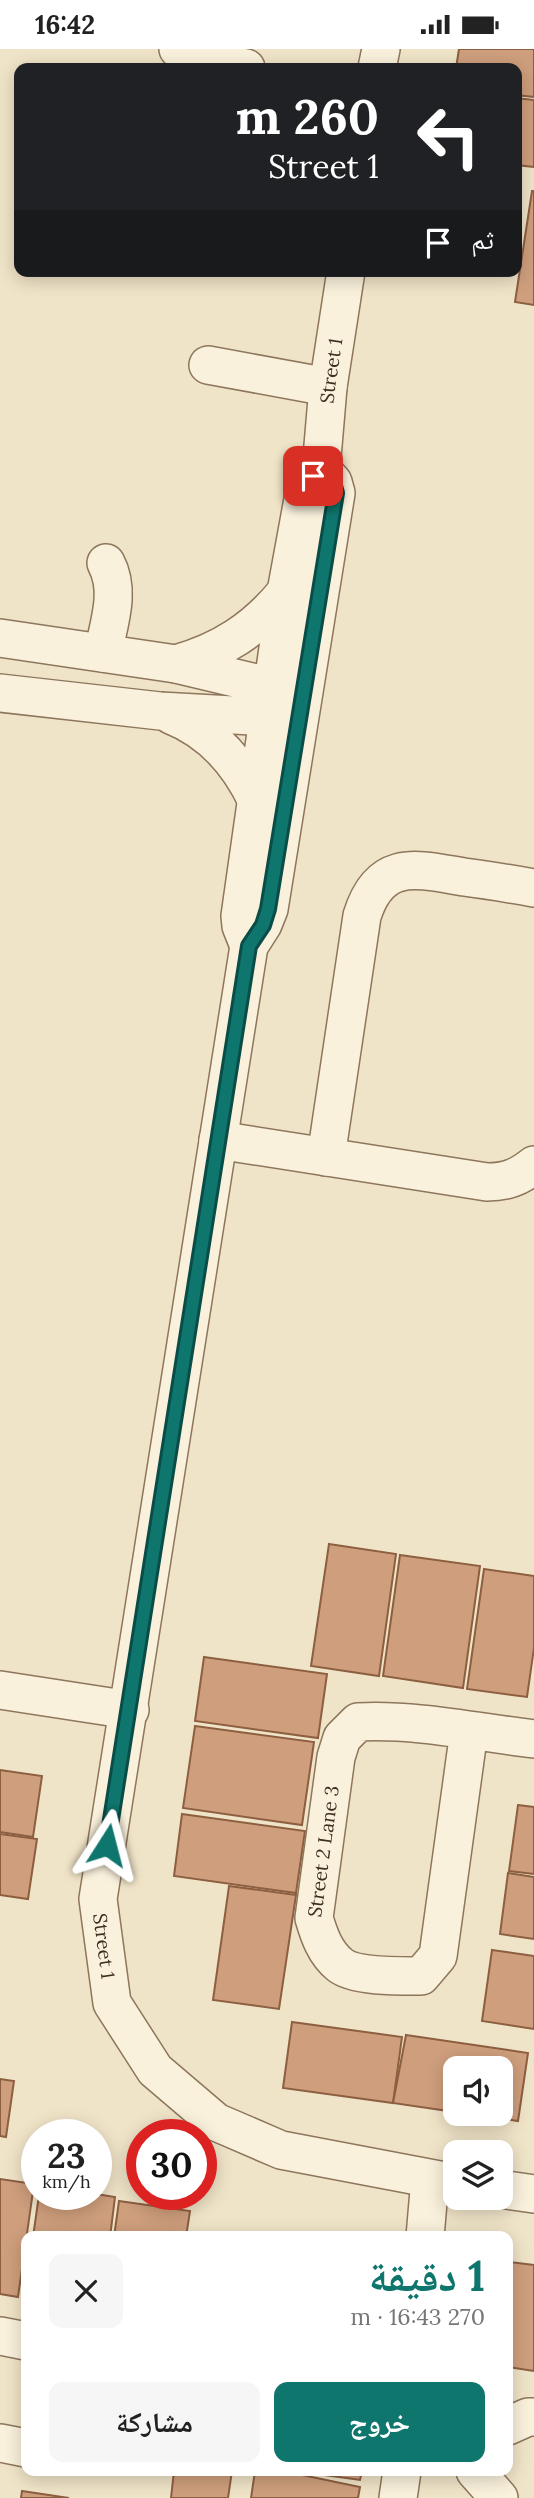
<!DOCTYPE html>
<html lang="ar">
<meta charset="utf-8">
<style>
body{margin:0;font-family:Lora,"Noto Naskh Arabic",serif;background:#f6f6f6;color:#222;direction:rtl;height:100vh;display:flex;flex-direction:column;font-size:26px;white-space:nowrap}
*{box-sizing:border-box;margin:0}
p{font-size:23px;color:#767676}
.icon{flex:none;width:38px;height:38px;fill:none;stroke:currentColor;stroke-width:2;stroke-linecap:round;stroke-linejoin:round}
.map{position:relative;flex:1;overflow:hidden;direction:ltr}
.sheet{position:absolute;left:21px;top:2182px;width:492px;height:245px;display:flex;flex-direction:column;background:#fff;border-radius:14px;box-shadow:0 4px 18px #0003;direction:rtl}
.sheet>*{flex:none}
.hud{position:absolute;left:14px;top:14px;width:508px;height:214px;border-radius:14px;box-shadow:0 4px 18px #0003;direction:rtl;background:#202124;color:#fff;overflow:hidden}
.controls{position:absolute;left:443px;top:2007px;display:grid;gap:14px}
.controls a{display:grid;place-items:center;width:70px;height:70px;border-radius:14px;background:#fff;box-shadow:0 4px 18px #0003;font-size:35px}
.speed{position:absolute;left:21px;top:2070px;display:flex;gap:14px;font-size:35px;font-weight:700;text-align:center}
.speed>*{display:grid;place-content:center;width:91px;height:91px;border-radius:50%;background:#fff;box-shadow:0 4px 18px #0003;line-height:1}
.speed small{font-size:18px;font-weight:400}
.speed .limit{border:10px solid #d22;background:#fff;color:#111}
.pin{position:absolute;display:grid;place-items:center;width:60px;height:60px;color:#fff;margin:-30px;border-radius:14px;box-shadow:0 4px 10px #0006}
.me{position:absolute;width:77px;margin:-38px;rotate:9deg;stroke-linejoin:round;filter:drop-shadow(0 0 5px #0008)}
.turn{display:flex;align-items:center;gap:24px;height:147px;padding:0 28px;font-size:32px}
.turn .icon{width:91px;height:91px;stroke-width:2.5}
.turn b{display:block;font-size:49px;line-height:60px}
.then{display:flex;align-items:center;height:66px;padding:0 28px;background:#0003;gap:14px;font-size:26px}
.round{display:grid;place-items:center;flex:none;width:74px;height:74px;border-radius:14px;background:#f6f6f6}
.summary{display:flex;align-items:center;justify-content:space-between;height:119px;padding:0 28px}
h1{font-size:42px;font-weight:800;line-height:52px;color:#0f766e}
.action{display:flex;gap:14px;margin-top:auto;padding:14px 28px}
.action a{flex:1;height:80px;border-radius:14px;background:#0f766e;color:#fff;font-size:28px;font-weight:800;line-height:80px;text-align:center}
.action a+a{background:#f6f6f6;color:#222}
.status{display:flex;justify-content:space-between;align-items:center;height:49px;padding:0 35px;background:#fff;direction:ltr}
.status svg{height:19px;fill:currentColor}
.map>svg:first-child{display:block}
</style>
<div class="status"><b>16:42</b><svg viewBox="0 0 49 12"><path d="M0 12V9h3v3zM5 12V6h3v6zM10 12V3h3v9zM15 12V0h3v12zM26 1h20v11H26zM47 4h2v5h-2z"/></svg></div>
<div class="map">
<svg width="534" height="2449" viewBox="0 0 534 2449">
<rect width="100%" height="100%" fill="#f0e4c8"/>
<g fill="#cf9f7d" stroke="#8d5f41" stroke-width="2">
<polygon points="459,0 534,0 534,48 516,46 516,19 456,19"/>
<polygon points="516,49 534,51 534,118 516,116"/>
<polygon points="532,142 534,142 534,256 515,253"/>
<polygon points="329,1495 396,1505 379,1627 311,1617"/>
<polygon points="400,1506 480,1517 463,1639 383,1627"/>
<polygon points="484,1520 534,1527 534,1599 527,1648 467,1640"/>
<polygon points="204,1608 327,1625 318,1689 195,1672"/>
<polygon points="195,1677 314,1693 302,1776 183,1759"/>
<polygon points="0,1721 42,1727 33,1788 0,1783"/>
<polygon points="518,1756 534,1758 534,1825 509,1822"/>
<polygon points="182,1765 305,1782 296,1844 174,1827"/>
<polygon points="0,1785 37,1790 28,1850 0,1846"/>
<polygon points="508,1824 534,1828 534,1890 500,1885"/>
<polygon points="229,1837 296,1846 279,1960 213,1951"/>
<polygon points="492,1901 534,1907 534,1980 482,1972"/>
<polygon points="292,1973 402,1988 393,2054 283,2039"/>
<polygon points="406,1986 528,2004 518,2072 469,2065 500,2065 500,2020 455,2020 455,2063 393,2054"/>
<polygon points="0,2030 14,2032 6,2088 0,2087"/>
<polygon points="0,2130 34,2135 18,2248 0,2245"/>
<polygon points="96,2145 115,2148 110,2188 33,2188 39,2146"/>
<polygon points="119,2152 190,2162 186,2188 114,2188"/>
<polygon points="510,2213 534,2216 534,2322 508,2318 508,2230"/>
<polygon points="174,2422 232,2422 228,2449 171,2449"/>
<polygon points="255,2422 283,2422 360,2438 358,2449 251,2449"/>
<polygon points="295,2422 362,2422 360,2431"/>
<polygon points="22,2442 69,2449 21,2449"/>
</g>
<g fill="none" stroke-linecap="round" stroke-linejoin="round">
<defs>
<g id="minor">
<polyline points="178,0 191,9 246,19"/>
<polyline points="377,19 381,0"/>
<polyline points="208,316 328,338"/>
<path id="s1" d="M321,420L333,433L336,444L269,860L263,875L249,897L98,1850L112,1954L155,2021L216,2073L281,2101L455,2134"/>
<polyline points="0,589 176,615 273,638 292,651 300,660 268,668 160,662 0,644"/>
<path d="M103,604C109,574 121,542 106,514"/>
<path d="M176,615C222,602 256,580 286,543"/>
<path d="M171,666C212,682 239,714 257,752"/>
<path id="s2" d="M249,897L241,877L240,867L286,543L304,445L313,427L321,420L328,338L346,222"/>
<path d="M218,1091L487,1133C507,1133 519,1128 534,1116"/>
<path d="M326,1108L362,867C380,809 416,820 464,828C487,831 511,835 534,839"/>
<polyline points="0,1641 130,1661"/>
<path id="s3" d="M469,1682L438,1907L421,1927C402,1927 355,1928 340,1916C325,1904 319,1886 314,1869L336,1708L342,1689L358,1673C416,1670 476,1683 534,1690"/>
<polyline points="500,2140 534,2145"/>
<polyline points="425,2188 430,2130"/>
<polyline points="0,2287 26,2292"/>
<polyline points="508,2377 528,2368 534,2368"/>
<polyline points="0,2394 26,2399"/>
<polyline points="475,2422 499,2449"/>
<polyline points="398,2449 402,2422"/>
</g>
</defs>
<use href="#minor" stroke="#8d765c" stroke-width="40"/>
<use href="#minor" stroke="#faf1dc" stroke-width="37"/>
</g>
<g fill="none" stroke-linecap="round" stroke-linejoin="round">
<defs>
<polyline id="route" points="107,1796 249,897 263,876 268,860 336,444 333,433 321,420 313,427"/>
</defs>
<use href="#route" stroke="#0a4d48" stroke-width="18"/>
<use href="#route" stroke="#0f766e" stroke-width="12"/>
</g>
<g text-anchor="middle" dominant-baseline="central" stroke-width="6" stroke-linejoin="round" paint-order="stroke">
<g font-size="19" fill="#3d2e20" stroke="#f7eed8">
<text stroke="none"><textPath href="#s2" startOffset="588">Street 1</textPath></text>
<text stroke="none"><textPath href="#s3" startOffset="458">Street 2 Lane 3</textPath></text>
<text stroke="none"><textPath href="#s1" startOffset="1505">Street 1</textPath></text>
</g>
</g>
</svg>
<div class="controls">
<a><svg class="icon" aria-label="sound" viewBox="0 0 24 24"><path d="M4 9h4l5-4v14l-5-4H4zM17 9q2 3 0 6"/></svg></a>
<a><svg class="icon" aria-label="layers" viewBox="0 0 24 24"><path d="M12 4l9 5-9 5-9-5zM3 14l9 5 9-5"/></svg></a>
</div>
<div class="speed"><div>23<small>km/h</small></div><div class="limit">30</div></div>
<div class="pin" style="left:313px;top:427px;background:#d93025"><svg class="icon" aria-label="arrive" viewBox="0 0 24 24"><path d="M6 21V4h12l-3 4 3 4H6"/></svg></div>
<svg class="me" style="left:107px;top:1796px" viewBox="-20 -20 40 40"><path d="M0-17L14 15 0 8-14 15z" fill="#0f766e" stroke="#fff" stroke-width="4"/></svg>
<div class="hud">
<div class="turn"><svg class="icon" aria-label="left" viewBox="0 0 24 24"><path d="M17 20v-9H6M10 6l-5 5 5 5"/></svg><div><b>260 m</b>Street 1</div></div>
<div class="then">ثم<svg class="icon" aria-label="arrive" viewBox="0 0 24 24"><path d="M6 21V4h12l-3 4 3 4H6"/></svg></div>
</div>
<section class="sheet">
<div class="summary"><div><h1>1 دقيقة</h1><p>270 m · 16:43</p></div><a class="round"><svg class="icon" aria-label="close" viewBox="0 0 24 24"><path d="M6 6l12 12M18 6L6 18"/></svg></a></div>
<div class="action"><a>خروج</a><a>مشاركة</a></div>
</section>
</div>
